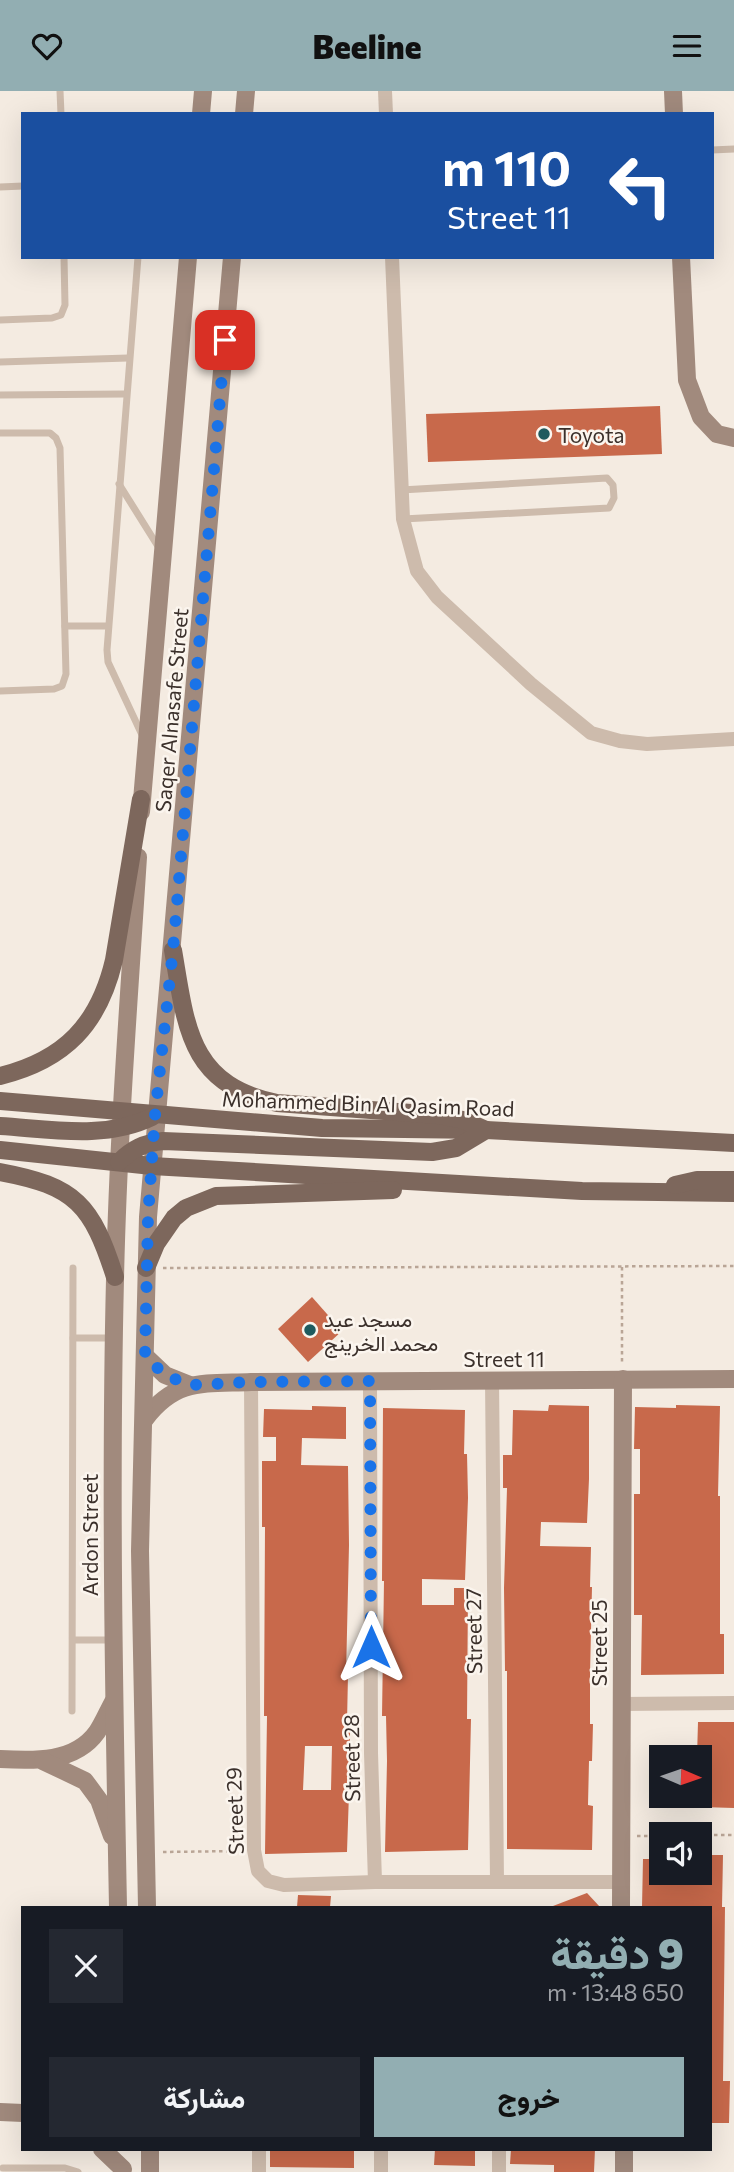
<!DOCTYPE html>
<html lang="ar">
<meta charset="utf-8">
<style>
body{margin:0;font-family:Commissioner,Vazirmatn,sans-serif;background:#242831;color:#f1f3f6;direction:rtl;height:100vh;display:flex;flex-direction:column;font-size:26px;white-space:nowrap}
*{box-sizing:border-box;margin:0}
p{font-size:23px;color:#9ea1a6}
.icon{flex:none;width:38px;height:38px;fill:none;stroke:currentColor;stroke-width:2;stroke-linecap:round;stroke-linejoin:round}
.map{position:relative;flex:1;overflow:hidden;direction:ltr}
.sheet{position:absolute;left:21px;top:1815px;width:691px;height:245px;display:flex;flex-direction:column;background:#171b24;border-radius:0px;box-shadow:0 7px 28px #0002;direction:rtl}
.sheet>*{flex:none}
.guide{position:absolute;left:21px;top:21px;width:693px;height:147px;border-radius:0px;box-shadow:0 7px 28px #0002;direction:rtl;background:#1a4fa0;color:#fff;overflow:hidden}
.needle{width:46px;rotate:92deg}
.buttons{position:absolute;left:649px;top:1654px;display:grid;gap:14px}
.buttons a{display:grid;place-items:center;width:63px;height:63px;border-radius:0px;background:#171b24;box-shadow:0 7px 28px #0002;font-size:35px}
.pin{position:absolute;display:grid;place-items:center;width:60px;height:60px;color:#fff;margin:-30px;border-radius:14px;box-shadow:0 4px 10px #0006}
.me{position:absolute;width:77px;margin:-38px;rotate:0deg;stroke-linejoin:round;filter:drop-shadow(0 0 5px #0008)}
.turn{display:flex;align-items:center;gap:24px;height:147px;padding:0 28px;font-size:32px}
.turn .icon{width:91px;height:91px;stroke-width:2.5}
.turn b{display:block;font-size:49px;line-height:60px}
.round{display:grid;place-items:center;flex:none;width:74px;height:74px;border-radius:0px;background:#242831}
.head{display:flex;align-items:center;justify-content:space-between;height:119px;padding:0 28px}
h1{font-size:42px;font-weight:800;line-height:52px;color:#92aeb2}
.cta{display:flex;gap:14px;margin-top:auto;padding:14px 28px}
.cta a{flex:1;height:80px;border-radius:0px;background:#92aeb2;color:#111;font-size:28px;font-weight:800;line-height:80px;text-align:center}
.cta a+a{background:#242831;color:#f1f3f6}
header{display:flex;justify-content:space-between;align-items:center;height:91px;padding:0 28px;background:#92aeb2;color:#111;font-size:32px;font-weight:800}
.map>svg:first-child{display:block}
</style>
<header><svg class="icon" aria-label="menu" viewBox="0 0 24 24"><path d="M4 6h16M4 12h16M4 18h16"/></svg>Beeline<svg class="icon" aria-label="heart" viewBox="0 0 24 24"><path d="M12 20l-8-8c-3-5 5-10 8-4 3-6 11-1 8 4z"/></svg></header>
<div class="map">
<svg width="734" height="2081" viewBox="0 0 734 2081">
<rect width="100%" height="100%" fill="#f4ebe1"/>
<g fill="#c8694b" fill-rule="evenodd">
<polygon points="660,315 662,363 428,371 426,323"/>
<polygon points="312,1206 342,1240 308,1271 278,1238"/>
<polygon points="549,1314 589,1315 589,1388 587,1432 541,1431 540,1455 591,1456 590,1496 592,1496 590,1583 590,1633 593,1633 592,1670 589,1670 588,1714 593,1715 592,1759 507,1758 507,1580 505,1580 504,1497 507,1397 503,1397 503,1364 512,1364 513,1319 548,1320"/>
<polygon points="676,1314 720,1315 718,1405 720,1405 720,1543 724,1543 724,1583 641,1584 642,1524 634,1524 634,1403 640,1403 640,1358 634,1358 635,1316 676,1317"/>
<path d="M312,1315L346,1316V1348L302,1347L301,1374L348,1375L349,1454L346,1584H348L347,1631H350V1673L347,1761L265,1763L267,1625H264L265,1436H262V1370H276V1346H263L264,1318L312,1319ZM305,1655H332L331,1699H303Z"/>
<polygon points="383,1317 465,1319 464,1363 467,1363 468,1407 465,1489 422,1488 422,1514 454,1514 454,1497 468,1497 467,1628 471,1628 468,1759 385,1761 387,1670 386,1625 382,1625 384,1490 382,1490"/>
<polygon points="698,1631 734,1631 734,1717 701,1716 702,1670 697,1666"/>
<polygon points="700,1764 723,1764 722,1816 725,1816 723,1990 730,1990 729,2032 710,2032 710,1816 642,1816 643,1768 662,1768 662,1782 700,1782"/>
<polygon points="587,1802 600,1816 553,1816 553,1815"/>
<polygon points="298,1804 331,1805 330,1816 297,1816"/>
<polygon points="270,2058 354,2058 354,2077 270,2076"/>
<polygon points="435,2058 475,2058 475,2075 434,2074"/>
<polygon points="511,2058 595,2058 594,2081 554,2081 554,2074 510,2073"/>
</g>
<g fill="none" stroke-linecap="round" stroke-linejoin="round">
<g stroke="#b9a596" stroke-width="2.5" stroke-dasharray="3.5 3.5" stroke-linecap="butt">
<polyline points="622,1176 622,1274"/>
<polyline points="163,1177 734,1175"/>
<polyline points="700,1744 734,1744"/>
<polyline points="637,1745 662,1745"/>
<polyline points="163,1761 240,1760"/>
</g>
<g stroke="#cdbbac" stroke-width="7">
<polyline points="60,0 61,23"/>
<polyline points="712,59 734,58"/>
<polyline points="0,96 23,95"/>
<polyline points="138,166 107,559 108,571 143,646"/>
<polyline points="0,229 52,227 61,224 65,214 64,166"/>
<polyline points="0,271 128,267"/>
<polyline points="0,304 125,303"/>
<polyline points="0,342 50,342 56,347 60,357 66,583 62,595 54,598 0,600"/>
<polyline points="119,393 159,457"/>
<polyline points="401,399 607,387 613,394 614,407 609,417 403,428"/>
<polyline points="65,535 108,535"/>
<polyline points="73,1247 113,1247"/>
<polyline points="73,1549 112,1549"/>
<polyline points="72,1620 73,1177"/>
<polyline points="3,2077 65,2077 78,2081"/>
</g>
<g stroke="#cdbbac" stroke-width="14">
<polyline points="385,0 386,23"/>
<polyline points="392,166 403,428 417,480 437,506 531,593 591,642 620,650 647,653 734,648"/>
<polyline points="492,1289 497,1790"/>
<polyline points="370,1290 371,1662 375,1791"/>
<polyline points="251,1291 254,1759 258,1780 268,1790 284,1794 375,1791 621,1791"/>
<polyline points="621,1613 734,1612"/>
<polyline points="259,2058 259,2081"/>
<polyline points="381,2058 381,2081"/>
<polyline points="499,2058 499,2081"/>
</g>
<g stroke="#a18a7d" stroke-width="18">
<polyline points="673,0 674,23"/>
<polyline points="201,23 203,0"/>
<polyline points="244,23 246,0"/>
<polyline points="681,166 687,289 701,326 717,343 734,347"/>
<polyline points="141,721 188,166"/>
<polyline points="145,1265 165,1284 190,1294"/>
<path d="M145,1328C176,1287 204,1293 251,1291L734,1288"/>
<path d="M0,1668C34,1670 75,1672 97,1641C103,1632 108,1620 113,1611"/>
<polyline points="43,1670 85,1690 99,1709 112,1745"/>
<path d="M118,1816C114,1607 110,1398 115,1188C118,1047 129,907 138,766"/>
<polyline points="147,1816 140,1460 148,1126 232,166"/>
<polyline points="621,1816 623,1288"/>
<polyline points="0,2021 23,2022"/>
<polyline points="102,2058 123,2078"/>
<polyline points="150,2058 150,2081"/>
<polyline points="624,2058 624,2081"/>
</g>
<g stroke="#7d675c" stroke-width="18">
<path d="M0,985C65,969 99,933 114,869L141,708"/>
<polyline points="0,1010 322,1037 486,1039 734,1052"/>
<path d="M0,1035C50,1038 105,1049 152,1026"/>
<polyline points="0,1059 152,1075 459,1093 582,1100 734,1102"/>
<path d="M119,1071C132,1058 144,1052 163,1050L432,1061L456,1057L486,1039L463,1029L438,1024L277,1012C188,994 186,934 173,859"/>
<path d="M0,1081C76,1095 92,1114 115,1186"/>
<polyline points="675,1094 697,1089 734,1089"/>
<polyline points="146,1177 156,1153 174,1127 186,1117 216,1105 393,1099"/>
</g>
</g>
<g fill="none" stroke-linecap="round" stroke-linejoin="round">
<polyline stroke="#1a73e8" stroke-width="12" stroke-dasharray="0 21.6" points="225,249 173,859 155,1024 148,1126 145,1265 165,1284 190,1294 251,1291 370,1290 371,1556"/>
</g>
<g fill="#1f5a5e" stroke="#fbf5ee" stroke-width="2.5">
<circle cx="544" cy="343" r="7"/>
<circle cx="310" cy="1239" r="7"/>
</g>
<g text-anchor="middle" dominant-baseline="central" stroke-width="5" stroke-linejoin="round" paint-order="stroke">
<g font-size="21" fill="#3b302b" stroke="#fbf5ee" text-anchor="start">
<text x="558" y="343">Toyota</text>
<text x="324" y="1227">مسجد عيد<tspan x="324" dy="24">محمد الخرينج</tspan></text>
</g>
<g font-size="21" fill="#3b302b" stroke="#fbf5ee">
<text transform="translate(171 619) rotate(-85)">Saqer Alnasafe Street</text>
<text transform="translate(368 1012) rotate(2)">Mohammed Bin Al Qasim Road</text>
<text x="504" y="1267">Street 11</text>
<text transform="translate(89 1444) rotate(-90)">Ardon Street</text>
<text transform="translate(473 1540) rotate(-91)">Street 27</text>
<text transform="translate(598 1552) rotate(-90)">Street 25</text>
<text transform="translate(351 1667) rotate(-91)">Street 28</text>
<text transform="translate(234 1720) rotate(-92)">Street 29</text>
</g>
</g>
</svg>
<div class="buttons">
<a><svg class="needle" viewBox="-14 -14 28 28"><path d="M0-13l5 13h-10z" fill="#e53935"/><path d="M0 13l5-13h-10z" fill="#9ea1a6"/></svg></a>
<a><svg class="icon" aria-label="sound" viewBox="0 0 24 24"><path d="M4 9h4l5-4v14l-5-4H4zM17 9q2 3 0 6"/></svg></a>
</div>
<div class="pin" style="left:225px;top:249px;background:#d93025"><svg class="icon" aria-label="arrive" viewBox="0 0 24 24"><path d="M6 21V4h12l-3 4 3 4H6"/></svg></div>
<svg class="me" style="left:371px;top:1556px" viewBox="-20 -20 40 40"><path d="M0-17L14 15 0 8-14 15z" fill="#1a73e8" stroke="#fff" stroke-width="4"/></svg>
<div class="guide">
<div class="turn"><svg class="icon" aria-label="left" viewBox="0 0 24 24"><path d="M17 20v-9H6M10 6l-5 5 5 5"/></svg><div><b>110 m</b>Street 11</div></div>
</div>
<section class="sheet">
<div class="head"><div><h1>9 دقيقة</h1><p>650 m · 13:48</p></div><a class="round"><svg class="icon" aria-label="close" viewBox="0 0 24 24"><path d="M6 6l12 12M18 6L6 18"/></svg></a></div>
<div class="cta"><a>خروج</a><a>مشاركة</a></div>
</section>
</div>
